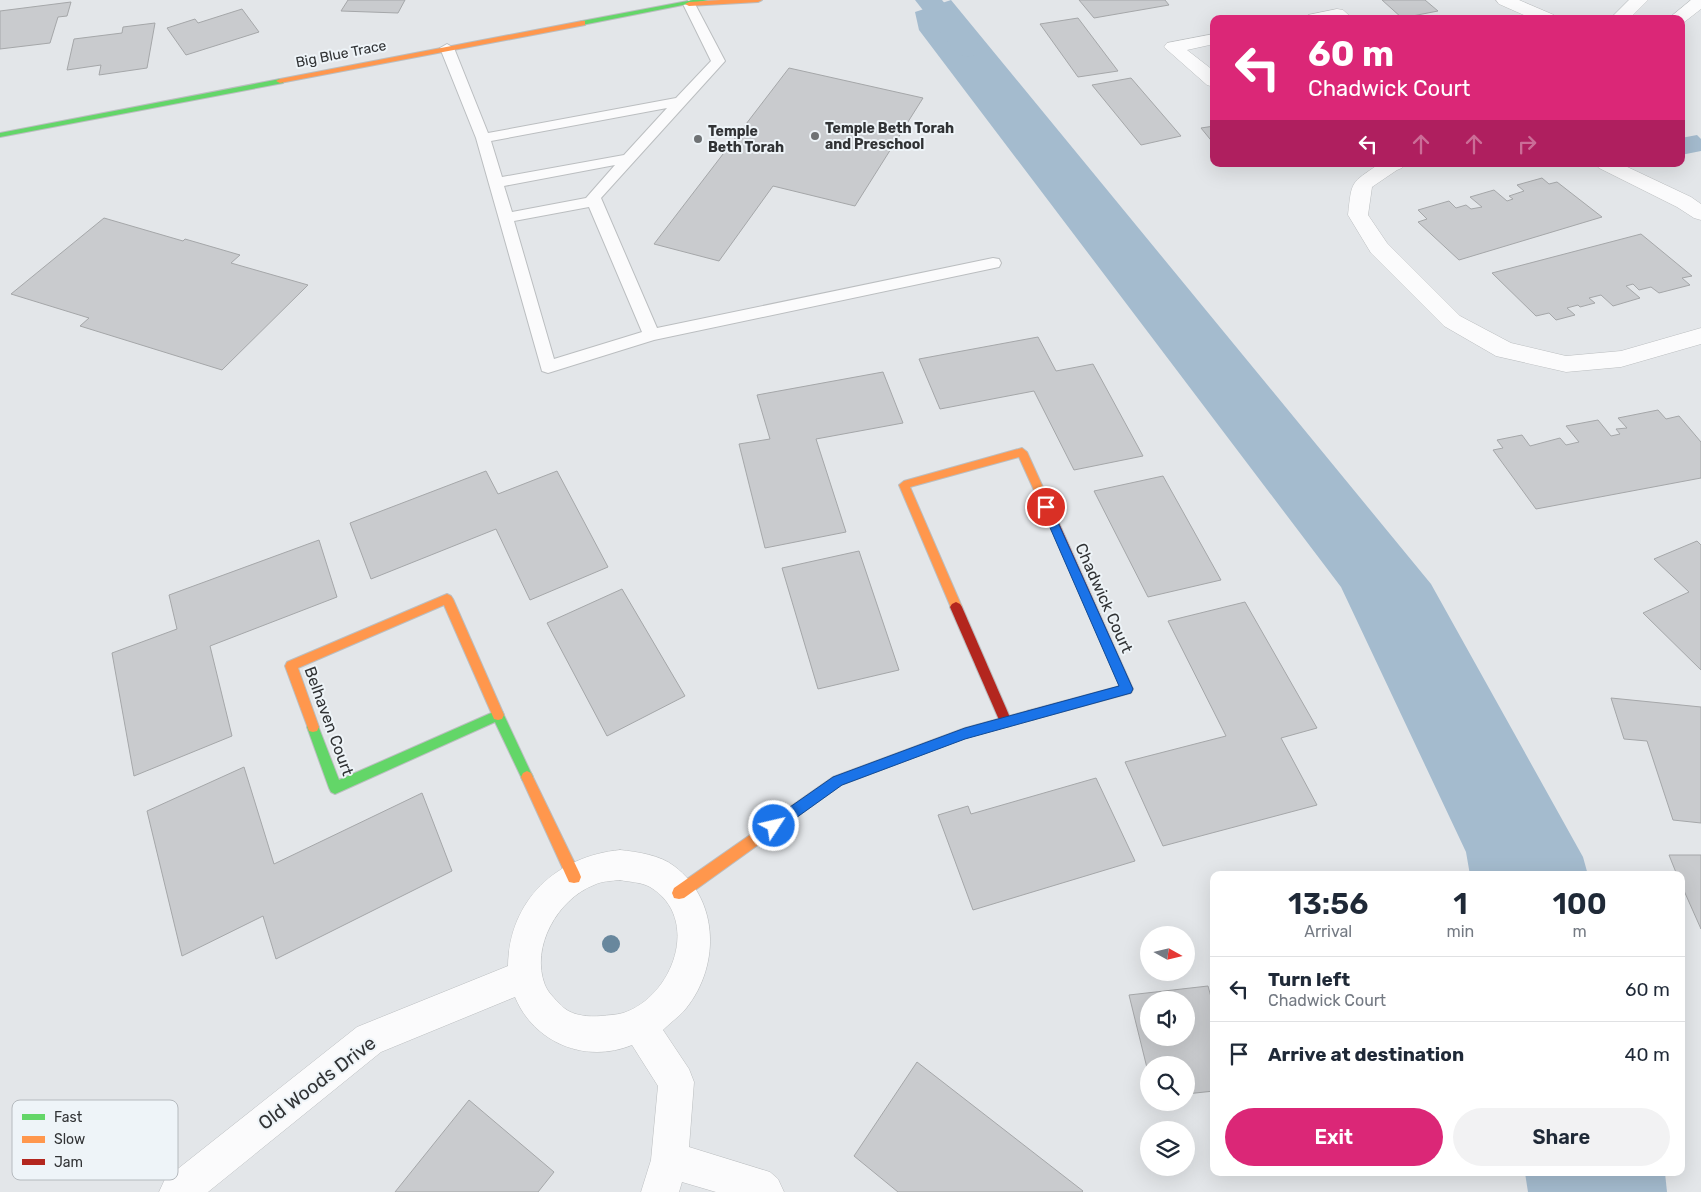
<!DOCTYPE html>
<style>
body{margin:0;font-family:Rubik,sans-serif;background:#f2f2f3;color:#1f2937;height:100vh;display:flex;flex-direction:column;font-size:19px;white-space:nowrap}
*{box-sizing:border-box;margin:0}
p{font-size:16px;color:#747a83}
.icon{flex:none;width:28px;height:28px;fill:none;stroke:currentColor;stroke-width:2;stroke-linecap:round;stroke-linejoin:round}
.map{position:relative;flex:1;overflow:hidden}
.drawer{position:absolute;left:1210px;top:871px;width:475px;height:305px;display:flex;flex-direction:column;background:#fff;border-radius:10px;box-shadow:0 5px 20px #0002}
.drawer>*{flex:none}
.banner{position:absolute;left:1210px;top:15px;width:475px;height:152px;border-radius:10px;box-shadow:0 5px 20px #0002;background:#db2777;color:#fff;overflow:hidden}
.needle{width:32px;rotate:98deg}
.fabs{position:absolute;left:1140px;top:926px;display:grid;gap:10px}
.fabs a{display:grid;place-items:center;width:55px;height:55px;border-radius:50%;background:#fff;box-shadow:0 5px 20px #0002;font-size:25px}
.pin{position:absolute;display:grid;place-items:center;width:42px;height:42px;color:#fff;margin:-21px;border:2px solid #fff;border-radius:50%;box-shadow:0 1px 5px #0007}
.me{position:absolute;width:55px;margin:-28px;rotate:55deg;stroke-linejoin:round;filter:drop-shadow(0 0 4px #0008)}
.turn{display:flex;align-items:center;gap:18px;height:105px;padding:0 15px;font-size:22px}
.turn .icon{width:65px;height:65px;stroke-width:2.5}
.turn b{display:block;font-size:35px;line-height:42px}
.lanes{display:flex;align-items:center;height:48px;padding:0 15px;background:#0003;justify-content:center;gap:25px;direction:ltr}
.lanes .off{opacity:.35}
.eta{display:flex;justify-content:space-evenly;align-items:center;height:85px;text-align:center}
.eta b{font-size:30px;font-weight:600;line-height:35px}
.action{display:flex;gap:10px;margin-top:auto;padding:10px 15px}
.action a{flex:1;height:58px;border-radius:30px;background:#db2777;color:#fff;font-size:20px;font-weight:600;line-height:58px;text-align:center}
.action a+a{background:#f2f2f3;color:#1f2937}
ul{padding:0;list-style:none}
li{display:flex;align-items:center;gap:15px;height:65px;padding:0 15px;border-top:1px solid #e0e1e3}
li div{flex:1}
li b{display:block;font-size:19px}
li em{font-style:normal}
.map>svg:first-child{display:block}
</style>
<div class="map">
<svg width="1701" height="1192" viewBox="0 0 1701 1192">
<rect width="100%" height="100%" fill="#e3e6e9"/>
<g fill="#a4bbce">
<polygon points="951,0 1431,584 1583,857 1588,875 1470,875 1466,852 1341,587 919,30 915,12"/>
<polygon points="1697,135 1701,139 1701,151 1681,155 1681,138"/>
<polygon points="1525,1173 1665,1173 1667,1192 1528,1192"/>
</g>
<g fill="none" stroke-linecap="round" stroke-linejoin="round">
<polygon fill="#a4bbce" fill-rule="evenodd" points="915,0 942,0 982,49 978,55 968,57 958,55"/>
</g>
<g fill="#c9cbce" stroke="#a5a7a9" fill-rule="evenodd">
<polygon points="348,0 405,0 398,13 341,11"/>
<polygon points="1079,0 1165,0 1169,5 1094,18"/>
<polygon points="1382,0 1425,0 1438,11 1402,18"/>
<polygon points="71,2 67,16 58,17 50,43 0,49 0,11"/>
<polygon points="242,9 259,32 186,55 167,28 195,19 198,23"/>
<polygon points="1078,18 1118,71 1078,77 1040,24"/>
<polygon points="155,23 147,68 99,75 101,65 67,70 74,39 122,33 123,27"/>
<polygon points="789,68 923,98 855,206 773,186 719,261 654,244"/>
<polygon points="1131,78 1181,136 1141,145 1092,85"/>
<polygon points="1214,126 1214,144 1201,128"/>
<polygon points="1542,178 1549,184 1557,182 1602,217 1459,260 1418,222 1427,219 1418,210 1449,201 1456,208 1466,205 1471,209 1482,207 1470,197 1494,190 1507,201 1513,199 1509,196 1524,191 1517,185"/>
<polygon points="104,218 183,241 185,239 240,255 231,263 308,285 222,370 80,326 89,318 11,294"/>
<polygon points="1641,234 1692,276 1682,278 1690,285 1659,293 1651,287 1639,290 1633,284 1626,286 1640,298 1613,306 1601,295 1589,298 1595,303 1580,307 1578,305 1567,308 1575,315 1556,320 1549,313 1536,316 1492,273"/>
<polygon points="1038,337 1056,371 1093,364 1143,456 1074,470 1034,391 940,409 919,359"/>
<polygon points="883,372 903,423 816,439 846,532 765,548 739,444 770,439 757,395"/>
<polygon points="1658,410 1666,419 1679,416 1701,442 1701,478 1536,509 1493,450 1503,448 1497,440 1522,435 1530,446 1560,438 1566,445 1579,442 1566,426 1598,420 1611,436 1620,434 1616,429 1627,428 1618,418"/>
<polygon points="486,471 498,494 557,471 608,567 530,600 496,529 371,579 350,523"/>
<polygon points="1163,476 1221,580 1148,597 1094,491"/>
<polygon points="319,540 337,597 210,646 232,736 134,776 112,653 177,629 169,595"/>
<polygon points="1697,541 1701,545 1701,670 1643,613 1689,592 1654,559"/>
<polygon points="859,551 899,670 818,689 782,568"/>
<polygon points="622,589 685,696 607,736 547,623"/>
<polygon points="1245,602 1317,728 1281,738 1317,805 1163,846 1125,762 1226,736 1168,621"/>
<polygon points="1611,698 1701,707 1701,823 1673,820 1647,741 1624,739"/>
<polygon points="244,767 274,864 422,793 452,871 276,959 263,916 182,956 147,811"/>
<polygon points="1096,778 1135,861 973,910 938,815 968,806 971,814"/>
<polygon points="1669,855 1701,855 1701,929 1681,884 1681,875 1677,875"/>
<path d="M1208,986L1214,1008V1091L1186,1094V1065H1149V1076L1129,995ZM1149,1000H1186V1038H1149Z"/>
<polygon points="917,1062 1083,1191 1082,1192 898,1192 854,1156"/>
<polygon points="469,1100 554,1172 538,1192 395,1192"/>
</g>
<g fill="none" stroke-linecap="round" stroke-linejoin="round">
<defs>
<path id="lane" d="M689,0L695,4L725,61L601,198L657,328L993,258L999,259L1001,263L999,267L654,340L548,373L542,371L476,138L440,48L447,44L454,48L488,133L676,98L711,61L683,4ZM667,108L624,155L502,177L491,141ZM615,165L586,198L512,212L504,186ZM589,207L642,332L554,359L514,221Z"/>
<g id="street">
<polygon points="1496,0 1519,0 1554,15 1557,19 1533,19 1499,4"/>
<polygon points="1629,0 1648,0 1629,19 1610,19"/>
<polygon points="1691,0 1701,0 1701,9 1683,23 1681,23 1681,19 1668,19"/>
<polygon points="1337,9 1343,10 1353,19 1305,19 1308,15"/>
<polygon points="1214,34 1214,44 1187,50 1214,71 1214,87 1207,85 1164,47 1167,43"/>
<path d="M1379,164H1405L1402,168L1397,170L1372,187L1368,215L1387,243L1460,316L1511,343L1566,356L1621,351L1701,328V344L1621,367L1566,372L1496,356L1444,326L1371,253L1348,215C1352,180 1350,184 1379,164Z"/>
<polygon points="1596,164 1621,164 1691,197 1701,204 1701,220 1694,218 1677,207 1599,168"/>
<path d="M620,850C638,852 660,855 674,866C721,901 720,970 683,1012C677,1018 669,1024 663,1030L689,1069L694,1082L689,1147L770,1172L778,1179L784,1192H716L682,1182L679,1192H641L651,1160L658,1086L632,1045C586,1064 534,1043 515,997L381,1052L208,1192H159L165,1179L357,1027L508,966C509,900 557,856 620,850ZM620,880C629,882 641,882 650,887C702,918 673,997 623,1013C616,1015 608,1015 601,1016C589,1017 574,1016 564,1008C558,1002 548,993 545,985C530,947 558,899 594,885C602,881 611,881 620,880Z"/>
</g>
<g id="fast">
<polygon points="693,0 708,0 582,25 578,23 582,21"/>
<polygon points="280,79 284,81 283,83 0,137 0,133"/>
<polygon points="498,710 502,711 531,773 533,777 531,781 527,783 523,781 495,722 335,794 331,792 329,788 307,727 309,723 313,722 317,723 339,780"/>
</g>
<g id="slow">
<polygon points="721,0 762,0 758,2 689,6 685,4 689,2"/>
<polygon points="582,21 585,21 585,25 280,83 276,81 280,79"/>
<polygon points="1022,448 1027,452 1051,505 1050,508 1042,508 1019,457 910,487 962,607 960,610 952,610 899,485 904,481"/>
<polygon points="447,594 451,596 453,599 504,715 502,719 498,720 494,719 444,605 298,668 319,727 317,731 313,732 309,731 285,666 287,662"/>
<polygon points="1031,710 1035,711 1037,715 1035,719 965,738 841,785 684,898 679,899 674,898 672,893 674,888 833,777 965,728"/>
<polygon points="527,771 531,773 579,872 581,877 579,882 574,883 569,882 521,777 523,773"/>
</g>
<g id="jam">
<polygon points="1046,501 1051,505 1133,689 1131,693 1127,694 1031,720 1027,719 1025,715 1027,711 1120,686 1041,505"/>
<polygon points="956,602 960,604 962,607 1012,722 1010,726 1006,727 1002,726 1000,722 950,607 952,604"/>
</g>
</defs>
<use href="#lane" stroke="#bbbec0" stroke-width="2"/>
<use href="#street" stroke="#bbbec0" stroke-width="1"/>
<use href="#fast" stroke="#bbbec0" stroke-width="2"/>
<use href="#slow" stroke="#bbbec0" stroke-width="2"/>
<use href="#jam" stroke="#bbbec0" stroke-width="2"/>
<use href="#lane" fill="#fbfbfc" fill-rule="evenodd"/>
<use href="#street" fill="#fbfbfc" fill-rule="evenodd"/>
<use href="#fast" fill="#63d668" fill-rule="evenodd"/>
<use href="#slow" fill="#ff974d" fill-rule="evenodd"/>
<use href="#jam" fill="#b3261e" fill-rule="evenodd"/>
</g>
<circle fill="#68879d" cx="611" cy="944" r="9"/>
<polygon fill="#1a73e8" stroke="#114b97" points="1046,503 1051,507 1133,689 1131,693 965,739 842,785 779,830 774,832 770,830 768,826 770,821 833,777 965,728 1119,686 1041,507"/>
<g fill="#6f7274" stroke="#eef4f8" stroke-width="2">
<circle cx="815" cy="136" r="5"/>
<circle cx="698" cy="139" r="5"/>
</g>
<g text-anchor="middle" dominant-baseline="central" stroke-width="4" stroke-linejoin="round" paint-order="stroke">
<g font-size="14" fill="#313335" stroke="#eef4f8">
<text transform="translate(341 54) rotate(-11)">Big Blue Trace</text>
</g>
<g font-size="14" font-weight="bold" fill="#313335" stroke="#eef4f8" text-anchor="start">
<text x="825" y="128">Temple Beth Torah<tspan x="825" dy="16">and Preschool</tspan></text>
<text x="708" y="131">Temple<tspan x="708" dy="16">Beth Torah</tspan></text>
</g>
<g font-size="16" fill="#313335" stroke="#eef4f8">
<text transform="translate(1104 598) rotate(66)">Chadwick Court</text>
<text transform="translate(329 721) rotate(70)">Belhaven Court</text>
</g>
<g font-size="19" fill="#313335" stroke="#eef4f8">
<text transform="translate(317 1083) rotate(-37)">Old Woods Drive</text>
</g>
</g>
<rect x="12" y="1100" width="166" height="80" rx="8" fill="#eef4f8" stroke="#b5babe" stroke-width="1"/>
<rect x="22" y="1114" width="23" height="6" fill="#63d668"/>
<rect x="22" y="1136" width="23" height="7" fill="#ff974d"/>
<rect x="22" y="1159" width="23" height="6" fill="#b3261e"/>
<g font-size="14" fill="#313335">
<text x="54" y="1122">Fast</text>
<text x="54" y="1144">Slow</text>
<text x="54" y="1167">Jam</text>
</g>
</svg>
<div class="fabs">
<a><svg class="needle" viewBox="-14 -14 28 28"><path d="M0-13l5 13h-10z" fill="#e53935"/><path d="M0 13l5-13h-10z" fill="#747a83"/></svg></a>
<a><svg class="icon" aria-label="sound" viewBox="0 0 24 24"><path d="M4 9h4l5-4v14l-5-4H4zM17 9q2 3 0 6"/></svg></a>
<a><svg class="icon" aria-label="search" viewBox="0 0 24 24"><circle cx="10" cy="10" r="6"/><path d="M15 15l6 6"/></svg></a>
<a><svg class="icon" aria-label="layers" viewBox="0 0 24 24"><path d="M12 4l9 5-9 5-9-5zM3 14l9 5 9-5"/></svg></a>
</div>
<div class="pin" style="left:1046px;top:507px;background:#d93025"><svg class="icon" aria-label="arrive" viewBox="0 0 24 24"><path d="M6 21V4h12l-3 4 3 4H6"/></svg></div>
<svg class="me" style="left:774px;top:826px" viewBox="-20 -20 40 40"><circle r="17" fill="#1a73e8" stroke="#fff" stroke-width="3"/><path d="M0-11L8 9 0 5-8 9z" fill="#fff"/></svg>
<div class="banner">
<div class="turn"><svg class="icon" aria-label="left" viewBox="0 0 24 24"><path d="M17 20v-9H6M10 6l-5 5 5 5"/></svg><div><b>60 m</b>Chadwick Court</div></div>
<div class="lanes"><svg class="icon" aria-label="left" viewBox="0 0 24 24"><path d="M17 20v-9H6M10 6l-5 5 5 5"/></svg><svg class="icon off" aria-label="ahead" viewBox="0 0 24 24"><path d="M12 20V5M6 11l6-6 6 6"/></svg><svg class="icon off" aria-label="ahead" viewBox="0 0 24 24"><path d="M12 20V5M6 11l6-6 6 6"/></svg><svg class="icon off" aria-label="right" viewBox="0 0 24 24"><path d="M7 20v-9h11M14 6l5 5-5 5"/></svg></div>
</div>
<section class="drawer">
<div class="eta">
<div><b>13:56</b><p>Arrival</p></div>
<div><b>1</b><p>min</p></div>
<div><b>100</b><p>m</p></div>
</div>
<ul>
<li><svg class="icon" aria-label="left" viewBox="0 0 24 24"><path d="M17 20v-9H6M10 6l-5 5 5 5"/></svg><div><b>Turn left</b><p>Chadwick Court</p></div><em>60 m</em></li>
<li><svg class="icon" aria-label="arrive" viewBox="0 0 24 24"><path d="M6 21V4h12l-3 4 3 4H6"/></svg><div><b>Arrive at destination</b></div><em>40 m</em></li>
</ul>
<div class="action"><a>Exit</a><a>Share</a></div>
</section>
</div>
